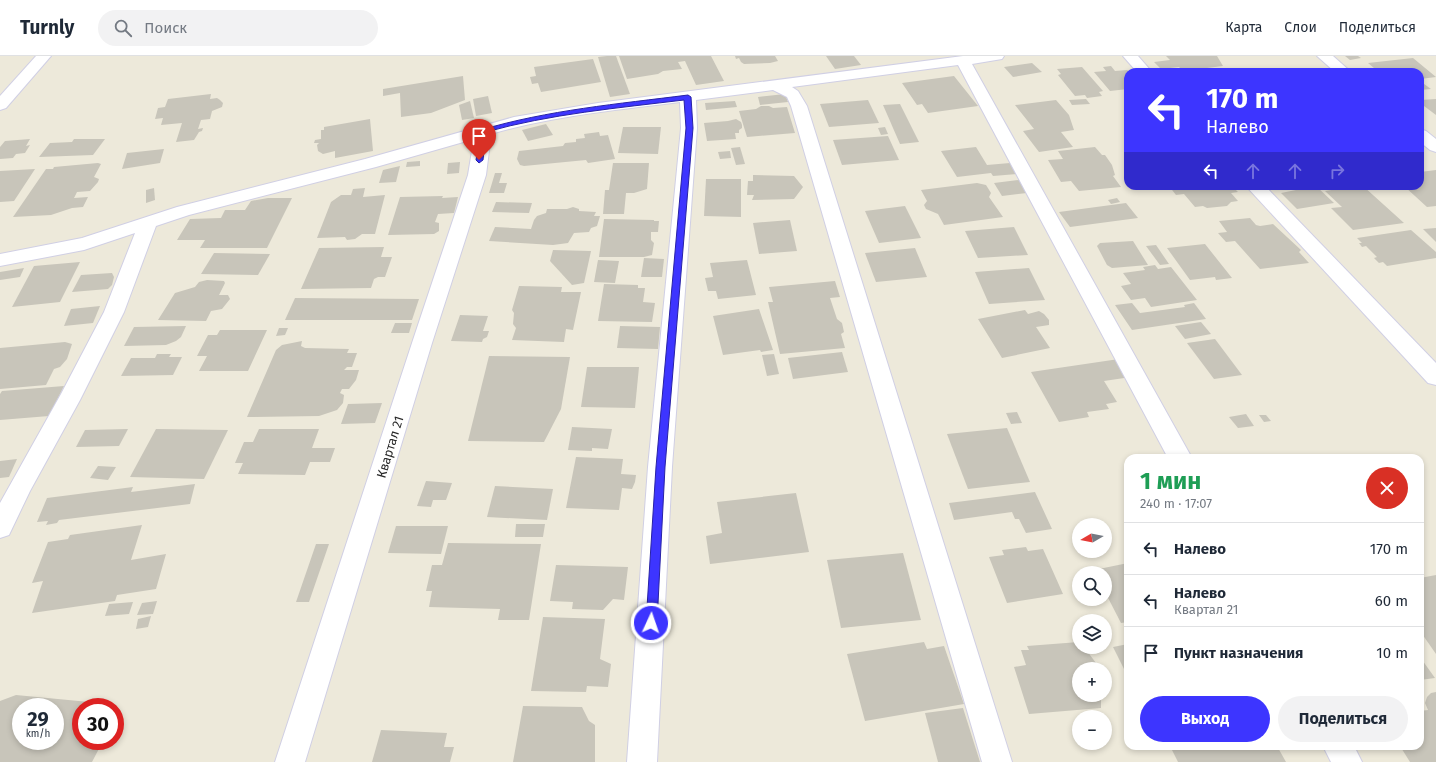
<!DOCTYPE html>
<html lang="ru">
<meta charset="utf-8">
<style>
body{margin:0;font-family:"Fira Sans",sans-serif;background:#f2f2f3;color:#1f2937;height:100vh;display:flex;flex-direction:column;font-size:15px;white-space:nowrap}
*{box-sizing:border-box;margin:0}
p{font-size:13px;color:#747a83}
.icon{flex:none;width:22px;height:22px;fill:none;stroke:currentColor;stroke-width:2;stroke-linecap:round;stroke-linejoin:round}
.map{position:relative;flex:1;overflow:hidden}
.drawer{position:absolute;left:1124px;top:398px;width:300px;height:296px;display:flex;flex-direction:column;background:#fff;border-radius:12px;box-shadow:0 2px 6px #0003}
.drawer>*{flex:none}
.guide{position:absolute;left:1124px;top:12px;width:300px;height:122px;border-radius:12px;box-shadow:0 2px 6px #0003;background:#3d35ff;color:#fff;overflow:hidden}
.needle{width:26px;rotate:260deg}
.controls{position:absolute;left:1072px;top:462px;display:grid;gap:8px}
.controls a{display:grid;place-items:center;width:40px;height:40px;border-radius:50%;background:#fff;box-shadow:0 2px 6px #0003;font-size:20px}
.speed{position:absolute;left:12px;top:642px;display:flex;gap:8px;font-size:20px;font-weight:700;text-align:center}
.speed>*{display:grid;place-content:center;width:52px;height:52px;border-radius:50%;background:#fff;box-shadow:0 2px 6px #0003;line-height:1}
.speed small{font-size:10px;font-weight:400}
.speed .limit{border:6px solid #d22;background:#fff;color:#111}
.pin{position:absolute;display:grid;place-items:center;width:34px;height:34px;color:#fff;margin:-41px -17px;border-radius:50% 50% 50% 0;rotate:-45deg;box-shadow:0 0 4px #0007}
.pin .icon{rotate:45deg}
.me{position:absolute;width:44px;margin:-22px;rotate:3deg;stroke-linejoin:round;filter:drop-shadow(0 0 3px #0008)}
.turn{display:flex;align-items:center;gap:14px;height:84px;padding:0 16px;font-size:18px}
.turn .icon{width:52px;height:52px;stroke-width:2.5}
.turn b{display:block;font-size:28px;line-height:34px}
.lanes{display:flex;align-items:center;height:38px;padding:0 16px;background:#0003;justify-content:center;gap:20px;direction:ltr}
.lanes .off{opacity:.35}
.round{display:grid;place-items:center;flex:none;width:42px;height:42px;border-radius:21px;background:#f2f2f3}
.overview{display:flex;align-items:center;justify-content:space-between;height:68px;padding:0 16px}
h1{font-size:24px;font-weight:700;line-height:30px;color:#1e9e55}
.cta{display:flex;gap:8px;margin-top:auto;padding:8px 16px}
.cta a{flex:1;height:46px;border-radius:24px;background:#3d35ff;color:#fff;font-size:16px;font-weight:700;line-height:46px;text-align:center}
.cta a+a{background:#f2f2f3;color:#1f2937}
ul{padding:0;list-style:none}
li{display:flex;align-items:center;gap:12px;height:52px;padding:0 16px;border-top:1px solid #e0e1e3}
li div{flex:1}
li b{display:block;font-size:15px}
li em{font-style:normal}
header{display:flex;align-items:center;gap:24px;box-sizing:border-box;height:56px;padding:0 20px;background:#fff;border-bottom:1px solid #e0e1e3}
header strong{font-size:19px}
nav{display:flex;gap:22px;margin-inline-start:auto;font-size:14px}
.search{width:280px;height:36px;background:#f2f2f3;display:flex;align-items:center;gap:10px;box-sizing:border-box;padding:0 14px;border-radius:22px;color:#747a83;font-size:15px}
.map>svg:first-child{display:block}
</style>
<header>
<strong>Turnly</strong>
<div class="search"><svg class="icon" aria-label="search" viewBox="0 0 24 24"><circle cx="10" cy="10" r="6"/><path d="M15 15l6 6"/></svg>Поиск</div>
<nav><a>Карта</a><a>Слои</a><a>Поделиться</a></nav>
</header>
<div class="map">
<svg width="1436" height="706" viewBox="0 0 1436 706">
<rect width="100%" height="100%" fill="#ede9da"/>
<g fill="#c8c5ba" fill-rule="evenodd">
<polygon points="607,0 616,0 630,38 610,41 598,1"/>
<polygon points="619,0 711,0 724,25 696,29 685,5 678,6 682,13 663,15 658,18 627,23"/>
<polygon points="735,0 775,0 778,5 770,7 744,8 741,6 739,2 736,3"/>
<polygon points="826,0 854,0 861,9 835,13"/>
<polygon points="1166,0 1217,0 1223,10 1183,15 1179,11 1161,13 1154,6 1170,4"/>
<polygon points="1345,0 1358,0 1361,2 1350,4"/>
<polygon points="1413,2 1436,21 1420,23 1420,16 1365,16 1361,13 1374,12 1368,7"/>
<polygon points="593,3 601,26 541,36 538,27 532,28 530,21 536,20 534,11"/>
<polygon points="1032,7 1042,16 1013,21 1004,11"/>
<polygon points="1111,10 1115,15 1127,14 1130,16 1128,16 1128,33 1110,35 1094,16 1106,15 1103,11"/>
<polygon points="1082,11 1103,35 1099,36 1102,40 1087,42 1085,39 1075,40 1058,19 1061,18 1057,13"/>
<polygon points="463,20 465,44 431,57 401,61 400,37 383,40 383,33"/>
<polygon points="954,20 978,50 928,57 922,48 917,49 902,27"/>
<polygon points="1420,25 1431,33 1420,34"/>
<polygon points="211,38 210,43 217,42 220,44 223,47 222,51 212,55 210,63 201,64 198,73 203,72 202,75 199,76 194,84 176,86 182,67 161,69 163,62 155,63 158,52 165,51 168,43"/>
<polygon points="785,38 788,46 760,49 758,41"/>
<polygon points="488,40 492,57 476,60 473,43"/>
<polygon points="1086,43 1090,48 1072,49 1069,44"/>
<polygon points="1436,43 1436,59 1420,47 1420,44"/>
<polygon points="868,44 879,67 829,71 820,48"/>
<polygon points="1056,44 1069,59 1074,74 1061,76 1073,91 1039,96 1023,75 1034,73 1015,49"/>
<polygon points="470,45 474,62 462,64 459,49"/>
<polygon points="735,45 737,51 706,54 705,47"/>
<polygon points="900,48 919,86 900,88 883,49"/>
<polygon points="761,50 769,50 773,52 787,51 795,77 747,81 739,55 756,53"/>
<polygon points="370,63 373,95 335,102 335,95 323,98 318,95 317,89 319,87 314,87 315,84 321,83 321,74 324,74 324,71"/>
<polygon points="736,63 741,66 742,69 742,72 739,74 739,77 735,77 736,83 707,85 704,67 728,65"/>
<polygon points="546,68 553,79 528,85 522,74"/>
<polygon points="623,71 661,71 658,98 618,97"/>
<polygon points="885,71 888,78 881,79 878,72"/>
<polygon points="599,76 600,80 608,79 615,103 588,107 586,104 524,110 520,109 517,103 519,95 563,90 565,87 576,86 576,83 585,82 584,78"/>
<polygon points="888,80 899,104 842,109 833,84"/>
<polygon points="30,83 26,90 30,89 25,97 16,98 13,102 0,103 0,91 5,85"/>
<polygon points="74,83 105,83 93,99 39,101 50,87 72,86"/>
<polygon points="740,91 745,108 736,109 731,92"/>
<polygon points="976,91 987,109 1010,107 1017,118 993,120 991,117 957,121 941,95"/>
<polygon points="1095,91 1102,99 1105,99 1112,109 1115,119 1113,120 1121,131 1079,135 1071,125 1061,126 1048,104 1063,103 1058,95"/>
<polygon points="164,93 160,107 122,113 127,97"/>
<polygon points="730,95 731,102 720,103 718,96"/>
<polygon points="420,105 420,110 406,111 407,106"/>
<polygon points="460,106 459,117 447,118 448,107"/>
<polygon points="98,107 101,108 94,121 99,123 98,126 90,135 77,136 74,142 88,141 83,151 72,152 51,159 13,161 46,113 53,113 54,111"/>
<polygon points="613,107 649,107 647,133 634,137 626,137 624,158 603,158 605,134 609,134"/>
<polygon points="400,110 396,126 379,127 383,114"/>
<polygon points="35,113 14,145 0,146 0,115"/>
<polygon points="1436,114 1436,150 1427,151 1404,130 1420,130 1420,116"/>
<polygon points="495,117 502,117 499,127 507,127 504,137 489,137"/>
<polygon points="753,119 794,120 803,131 794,143 752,144 754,139 747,139 748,125 753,125"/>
<polygon points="706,123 741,123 741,161 704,160"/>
<polygon points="1019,124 1027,137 1002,140 994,127"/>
<polygon points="977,127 986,129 991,137 989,141 1003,161 944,169 938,158 926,153 924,149 927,145 921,134"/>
<polygon points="1169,130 1232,130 1238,136 1231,137 1238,145 1231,146 1227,150 1207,152 1203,150 1195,151 1184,138 1176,139"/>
<polygon points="1316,130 1334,147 1297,153 1281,137"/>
<polygon points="1357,130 1363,130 1404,167 1353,174 1331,152 1342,151 1325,135"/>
<polygon points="154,132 155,144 146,147 146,134"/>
<polygon points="365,132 363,141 385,139 375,178 362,178 355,183 347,184 345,181 317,182 331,146 341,139 351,139 353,133"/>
<polygon points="443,140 442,142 458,141 454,157 438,158 435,166 439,167 439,175 434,178 388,179 400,141"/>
<polygon points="268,142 292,142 267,192 200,192 205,184 177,184 190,163 221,162 225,154 245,154 251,145"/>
<polygon points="1117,142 1120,146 1111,148 1108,144"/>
<polygon points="496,146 532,147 529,157 492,156"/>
<polygon points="1126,147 1138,162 1070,171 1059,156"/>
<polygon points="905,150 921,182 879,187 865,155"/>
<polygon points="573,151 579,153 579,155 596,156 594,160 600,160 597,170 591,172 589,176 574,177 568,187 553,189 489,185 495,171 531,173 534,164 537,160 546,157 547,153 567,153"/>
<polygon points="1250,162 1256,169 1260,170 1273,168 1301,194 1299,196 1309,207 1260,213 1235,185 1226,186 1218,177 1227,176 1219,165"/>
<polygon points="604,163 654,164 654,165 659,165 658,176 651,176 651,184 654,187 652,199 644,201 599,201"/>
<polygon points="790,164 797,195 759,198 753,167"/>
<polygon points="1014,171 1028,199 978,202 965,175"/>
<polygon points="1436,172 1436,186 1423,173"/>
<polygon points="1411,174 1436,196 1436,202 1387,210 1383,206 1379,207 1374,202 1377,201 1366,190 1362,191 1359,187 1362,187 1357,182"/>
<polygon points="1133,185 1148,209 1112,212 1107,209 1097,190 1100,187"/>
<polygon points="1205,188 1232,222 1216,224 1215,221 1190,224 1167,192"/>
<polygon points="1156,189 1169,208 1160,209 1146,190"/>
<polygon points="384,191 381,201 392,201 385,221 378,221 374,223 371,232 301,233 319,192"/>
<polygon points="915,192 927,221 876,226 865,197"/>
<polygon points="553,194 591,195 584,227 572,229 550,205"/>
<polygon points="214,197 270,198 258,219 201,218"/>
<polygon points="644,202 664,203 662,221 641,221"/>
<polygon points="598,204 619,205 615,227 594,226"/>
<polygon points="747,204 756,239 718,243 716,235 708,235 705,222 713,221 710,207"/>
<polygon points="80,206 60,246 12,251 34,210"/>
<polygon points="1155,209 1158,213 1171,211 1197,244 1151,251 1145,242 1131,244 1121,230 1131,228 1123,217 1145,214 1143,211"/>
<polygon points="24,212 20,221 0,224 0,216"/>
<polygon points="1029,212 1045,244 989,248 975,216"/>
<polygon points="112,217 114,221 112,229 108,233 72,236 81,219"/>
<polygon points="207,224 224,225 225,227 219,239 228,239 230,243 222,253 211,255 206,265 158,264 175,237 195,231 199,226"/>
<polygon points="835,225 840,241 830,242 837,263 842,267 844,276 841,278 845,292 780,298 768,246 773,246 769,231"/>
<polygon points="604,228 638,229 638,232 645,232 643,246 655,247 652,266 598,265"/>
<polygon points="519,230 562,231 561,236 581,236 573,274 566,273 564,286 512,284 516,272 513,268 514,257 512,254"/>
<polygon points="295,242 419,243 412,264 285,264"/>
<polygon points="1132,247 1140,257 1185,251 1184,249 1194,247 1206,263 1132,274 1115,249"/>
<polygon points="100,250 93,267 64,270 71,253"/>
<polygon points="759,253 773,294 761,296 760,294 723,299 713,260"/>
<polygon points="1025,254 1028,258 1039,255 1044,258 1049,264 1049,269 1036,271 1050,292 1002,302 978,263"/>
<polygon points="460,259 488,260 483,275 489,275 487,281 483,283 482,286 451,285"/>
<polygon points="1201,266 1211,278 1185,283 1175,270"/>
<polygon points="395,267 412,267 409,277 391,277"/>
<polygon points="186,270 181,281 176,285 166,289 124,290 134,271"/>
<polygon points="620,270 660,271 658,293 617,292"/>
<polygon points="279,272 288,272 285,279 276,280"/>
<polygon points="220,274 267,274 248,315 199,315 207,300 197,300 208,279 217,279"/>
<polygon points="1215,283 1242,319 1214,323 1187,287"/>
<polygon points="302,285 301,290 305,292 349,293 347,297 357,297 352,311 347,311 344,314 359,314 356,324 349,333 342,333 340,337 344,339 343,347 337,354 319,360 247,361 276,294 282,289"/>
<polygon points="65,286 72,288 67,303 60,311 54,313 46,329 0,333 0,292"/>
<polygon points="842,296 848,316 793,323 788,302"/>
<polygon points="157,298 171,298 169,301 182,301 173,319 121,320 131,302 155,302"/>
<polygon points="774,298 779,318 767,320 762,299"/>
<polygon points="489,300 570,301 561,353 544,386 468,385"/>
<polygon points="1119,303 1131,321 1104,325 1117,346 1106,348 1109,353 1087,356 1089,361 1059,366 1031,316"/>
<polygon points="587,311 639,311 635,352 581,351"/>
<polygon points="64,330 49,360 0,364 0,338 2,335"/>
<polygon points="382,347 375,367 341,368 348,348"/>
<polygon points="1017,356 1022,367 1011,368 1006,357"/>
<polygon points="1246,358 1254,370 1238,372 1229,361"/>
<polygon points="1259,359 1266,359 1271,365 1264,366"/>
<polygon points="572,371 612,373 608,393 592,392 592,395 568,394"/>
<polygon points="1007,372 1030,426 968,433 947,378"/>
<polygon points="128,373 119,390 76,391 85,374"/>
<polygon points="156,373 228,374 204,423 130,421"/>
<polygon points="259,373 319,373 312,392 335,392 330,406 310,406 305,419 238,418 243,407 235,407 244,386 253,386"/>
<polygon points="576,401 623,403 621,418 636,419 635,426 632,433 622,432 619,454 566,452"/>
<polygon points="17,403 9,421 0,422 0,405"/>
<polygon points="98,410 116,411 108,424 90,422"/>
<polygon points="426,425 452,427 446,444 433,444 431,451 417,450"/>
<polygon points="195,428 190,448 59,464 57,467 46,469 48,465 37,466 47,442 133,431 131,436"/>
<polygon points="495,430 553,433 547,464 487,461"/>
<polygon points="1035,436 1052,473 1026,477 1019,463 1015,463 1012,456 954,464 949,447"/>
<polygon points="796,437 809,496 710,508 706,480 722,477 717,446"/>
<polygon points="516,468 545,468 543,481 515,481"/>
<polygon points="142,469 131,504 166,498 156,533 117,539 115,545 32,557 43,525 32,527 48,486 68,483 70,479"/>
<polygon points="396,470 448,470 441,498 388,497"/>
<polygon points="448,487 541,488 529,564 498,564 500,553 429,551 432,535 426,535 432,509 442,509"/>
<polygon points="316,488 329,488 309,546 296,546"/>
<polygon points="1026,491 1028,495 1043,493 1063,538 1007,547 989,501 1004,499 1002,494"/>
<polygon points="903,497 921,564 841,572 827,504"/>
<polygon points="1128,507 1128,566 1121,567 1105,536 1105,517 1095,517 1094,514"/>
<polygon points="556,509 628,511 624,544 613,543 603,554 572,553 573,546 550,545"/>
<polygon points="1436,519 1436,598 1420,575 1420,522"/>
<polygon points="157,545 153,558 137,559 142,547"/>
<polygon points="133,546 129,558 105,560 109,548"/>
<polygon points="151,560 148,571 136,573 138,563"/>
<polygon points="543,561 605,563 600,603 611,608 608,631 587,630 586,636 531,635"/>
<polygon points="924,586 927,593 944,590 964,648 865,665 847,598"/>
<polygon points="1079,586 1079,591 1084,591 1099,611 1099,613 1079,613 1079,639 1101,639 1101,652 1029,658 1014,611 1026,609 1021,594 1029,594 1027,590"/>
<polygon points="1128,588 1128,621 1113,591"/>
<polygon points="1420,601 1435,622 1420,624"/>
<polygon points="1436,636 1436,706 1410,706 1400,690 1420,690 1420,655 1428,654 1425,647 1427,641 1431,637"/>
<path d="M16,639L110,648L108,651H81V685H103L92,706H0V645ZM21,651H55V685H21Z"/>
<polygon points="523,650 582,651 589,665 595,669 595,706 513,706"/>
<polygon points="963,652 980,706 938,706 925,657"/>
<polygon points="381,674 447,677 444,691 454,691 450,706 372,706"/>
<polygon points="1170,690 1277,690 1286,706 1178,706"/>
</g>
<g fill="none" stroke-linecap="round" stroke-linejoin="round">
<defs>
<g id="street">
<path d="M963,0H1004L1002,3L972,8L1192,402H1168L958,9L792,31L798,35L807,50L1012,706H982L791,50L787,41L773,34L696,44L697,72L672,411L657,706H627L648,411L681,72L680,46C617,54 552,60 491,78L486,119L432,287L305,706H275L412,287L468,119L474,83L376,111L189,159L156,170L124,256L80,344L30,435L9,479L0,482V447L61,338L104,256L135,177L84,194L0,210V198L82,182L177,151L365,103L514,61L598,47Z"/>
<polygon points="1123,0 1138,0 1152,16 1137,16"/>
<polygon points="1317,0 1333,0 1351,16 1335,16"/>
<polygon points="1420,73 1426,75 1436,83 1436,96 1430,94 1420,86"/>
<polygon points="1246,130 1265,130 1436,307 1436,329 1428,327"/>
<polygon points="1323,690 1354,690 1362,706 1331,706"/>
</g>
<polygon id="secondary" points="36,0 51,0 6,52 0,54 0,40"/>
</defs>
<use href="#street" stroke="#d0cfe4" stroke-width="2"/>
<use href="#secondary" stroke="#d0cfe4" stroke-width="2"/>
<use href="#street" fill="#fff" fill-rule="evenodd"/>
<use href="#secondary" fill="#fff" fill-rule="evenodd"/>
</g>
<path fill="#3d35ff" stroke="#2822a6" d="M688,39L691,41L693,72L665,411L657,567L655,571L651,573L647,571L646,567L656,411L686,72L684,44C618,52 550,58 486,76L483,104L479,107L476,104L481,74C548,54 618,48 688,39Z"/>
<g text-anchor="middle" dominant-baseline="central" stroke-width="3" stroke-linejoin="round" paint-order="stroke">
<g font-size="13" fill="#292929" stroke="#fff">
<text transform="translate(390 391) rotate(-73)">Квартал 21</text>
</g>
</g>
</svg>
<div class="controls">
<a><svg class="needle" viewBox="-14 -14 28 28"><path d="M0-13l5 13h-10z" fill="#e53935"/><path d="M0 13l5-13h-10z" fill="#747a83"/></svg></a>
<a><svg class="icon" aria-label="search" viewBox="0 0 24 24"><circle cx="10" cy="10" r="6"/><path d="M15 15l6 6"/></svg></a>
<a><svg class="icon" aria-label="layers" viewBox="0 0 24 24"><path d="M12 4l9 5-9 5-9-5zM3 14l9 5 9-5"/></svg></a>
<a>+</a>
<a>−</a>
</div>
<div class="speed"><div>29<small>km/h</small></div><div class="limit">30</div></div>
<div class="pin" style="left:479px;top:104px;background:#d93025"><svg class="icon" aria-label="arrive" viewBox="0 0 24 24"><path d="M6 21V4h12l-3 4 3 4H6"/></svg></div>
<svg class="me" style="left:651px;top:567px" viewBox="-20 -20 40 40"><circle r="17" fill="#3d35ff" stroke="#fff" stroke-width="3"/><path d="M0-11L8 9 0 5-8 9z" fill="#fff"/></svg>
<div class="guide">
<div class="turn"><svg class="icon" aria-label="left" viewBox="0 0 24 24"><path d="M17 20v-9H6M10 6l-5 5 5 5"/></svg><div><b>170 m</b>Налево</div></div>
<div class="lanes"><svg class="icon" aria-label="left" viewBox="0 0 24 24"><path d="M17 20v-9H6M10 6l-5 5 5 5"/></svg><svg class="icon off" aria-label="ahead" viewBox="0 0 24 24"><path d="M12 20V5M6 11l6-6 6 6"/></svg><svg class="icon off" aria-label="ahead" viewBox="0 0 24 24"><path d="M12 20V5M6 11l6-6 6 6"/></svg><svg class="icon off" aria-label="right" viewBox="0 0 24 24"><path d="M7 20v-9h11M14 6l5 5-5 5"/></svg></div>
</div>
<section class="drawer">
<div class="overview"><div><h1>1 мин</h1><p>240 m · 17:07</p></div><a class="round" style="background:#d93025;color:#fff"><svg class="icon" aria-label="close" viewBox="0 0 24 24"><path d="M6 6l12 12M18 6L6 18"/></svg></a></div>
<ul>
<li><svg class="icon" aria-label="left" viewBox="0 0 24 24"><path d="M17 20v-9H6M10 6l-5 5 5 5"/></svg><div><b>Налево</b></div><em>170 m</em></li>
<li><svg class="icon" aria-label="left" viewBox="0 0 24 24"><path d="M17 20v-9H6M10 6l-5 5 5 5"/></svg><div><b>Налево</b><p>Квартал 21</p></div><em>60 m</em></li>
<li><svg class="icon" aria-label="arrive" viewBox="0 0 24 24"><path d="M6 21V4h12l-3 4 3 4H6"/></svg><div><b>Пункт назначения</b></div><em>10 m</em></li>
</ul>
<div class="cta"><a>Выход</a><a>Поделиться</a></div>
</section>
</div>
